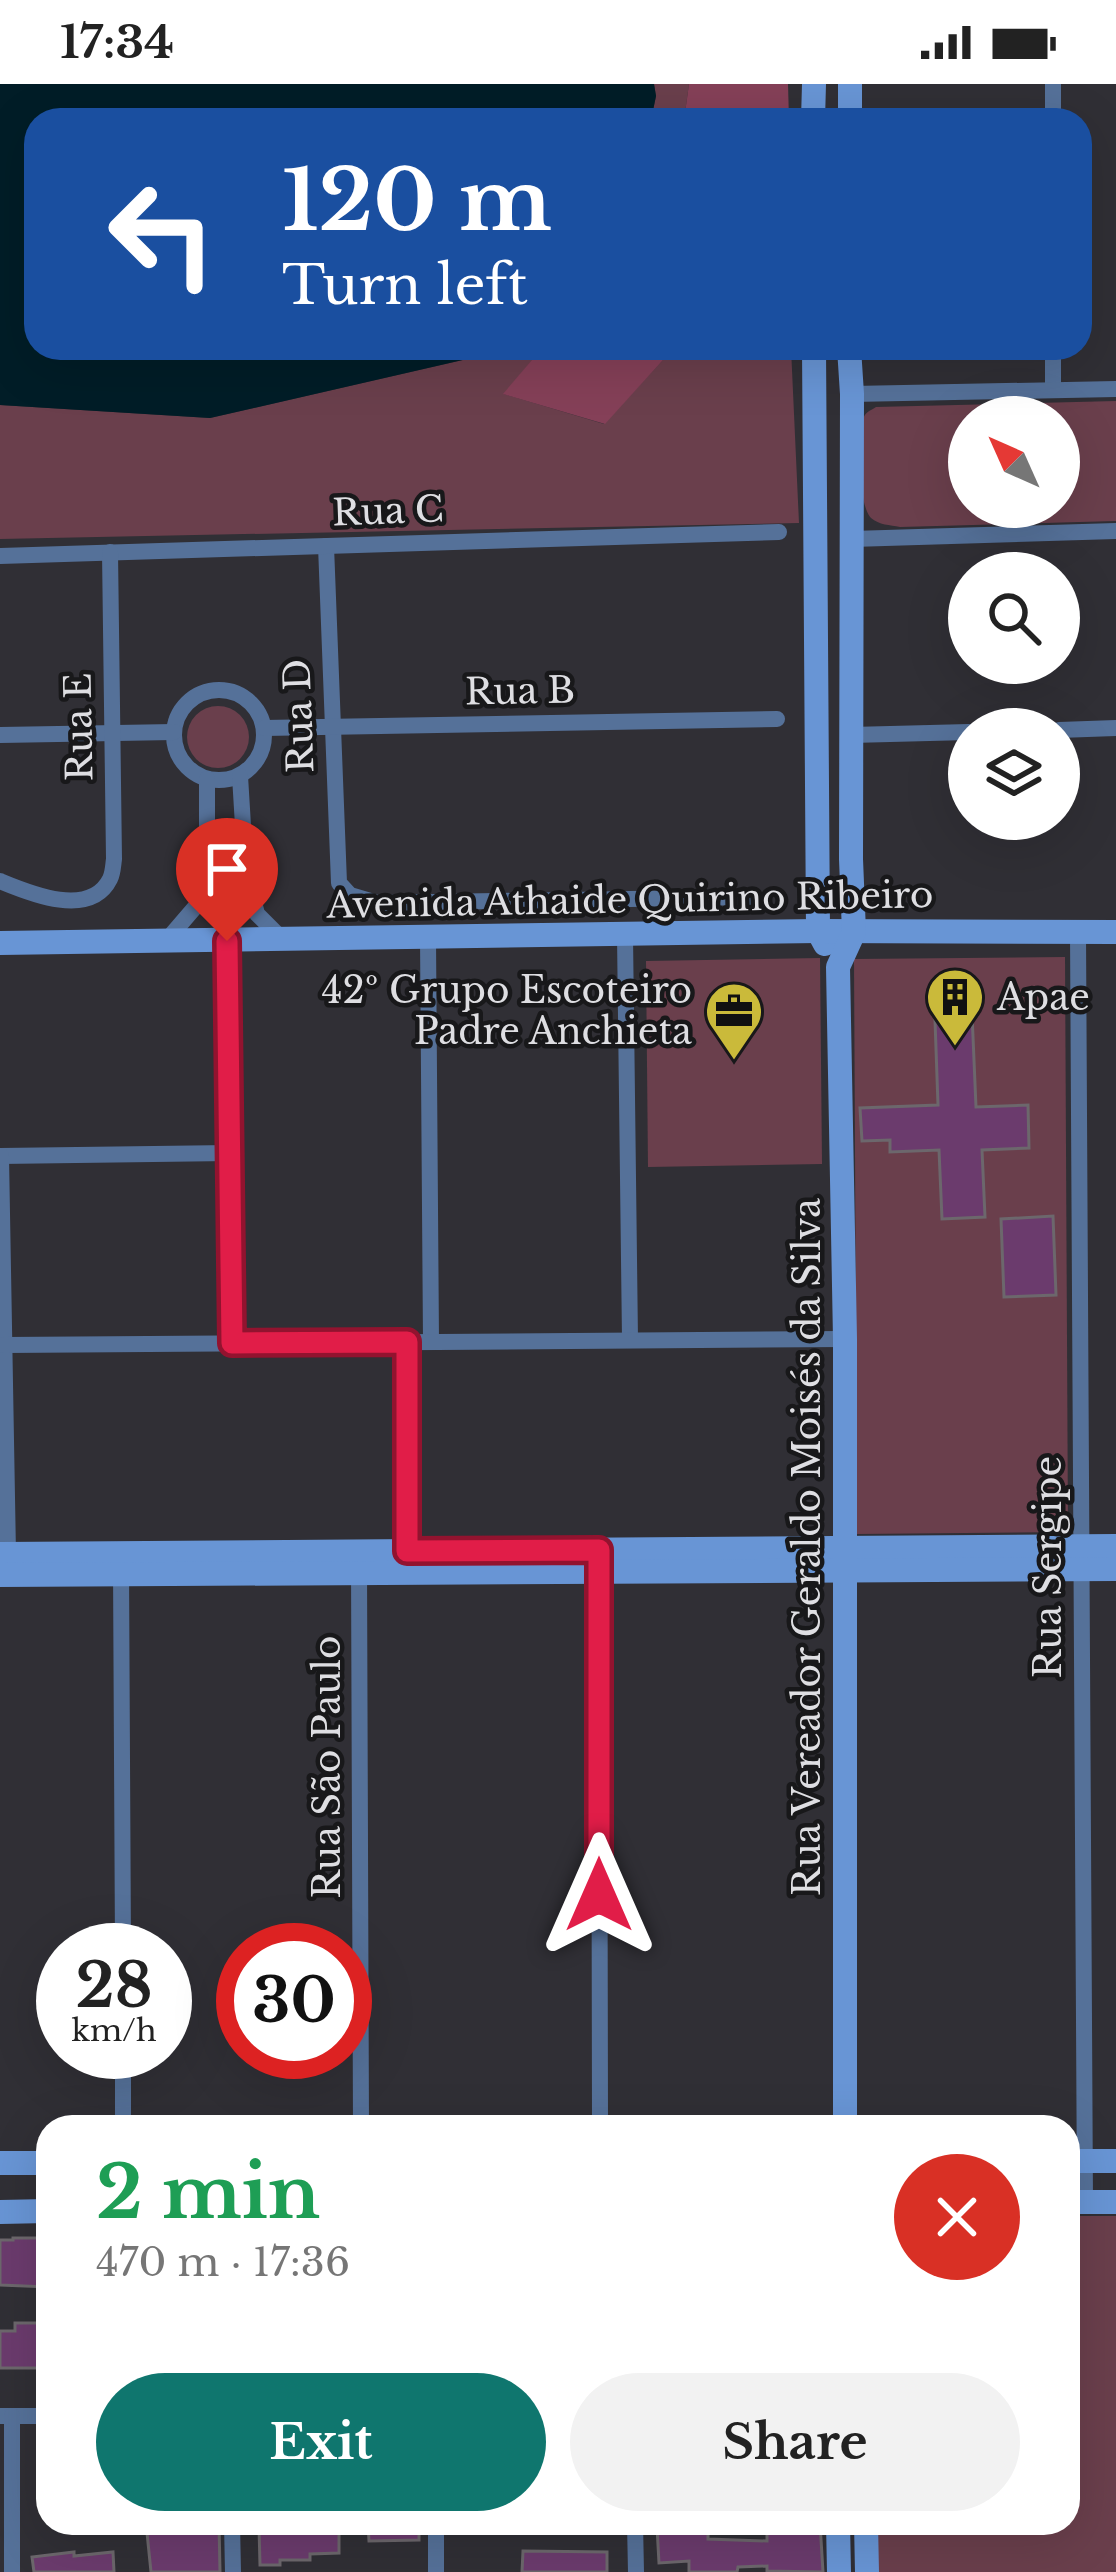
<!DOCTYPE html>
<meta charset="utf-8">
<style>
body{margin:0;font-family:"Libre Baskerville",serif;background:#f2f2f2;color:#222;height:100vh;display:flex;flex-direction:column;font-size:45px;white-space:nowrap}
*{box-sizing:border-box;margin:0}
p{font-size:39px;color:#767676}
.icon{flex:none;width:66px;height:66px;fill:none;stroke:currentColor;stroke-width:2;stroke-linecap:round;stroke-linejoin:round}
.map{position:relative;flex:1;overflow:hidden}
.details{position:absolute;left:36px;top:2031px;width:1044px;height:420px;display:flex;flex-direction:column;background:#fff;border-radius:36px;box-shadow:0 12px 48px #0002}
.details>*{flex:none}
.banner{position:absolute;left:24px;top:24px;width:1068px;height:252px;border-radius:36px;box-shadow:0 12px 48px #0002;background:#1a4fa0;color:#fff;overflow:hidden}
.needle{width:78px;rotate:315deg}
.tools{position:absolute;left:948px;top:312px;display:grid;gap:24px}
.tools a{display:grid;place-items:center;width:132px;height:132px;border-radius:50%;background:#fff;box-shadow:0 12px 48px #0002;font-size:60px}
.speed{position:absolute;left:36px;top:1839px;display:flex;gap:24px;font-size:60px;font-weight:700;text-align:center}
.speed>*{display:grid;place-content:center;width:156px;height:156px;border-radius:50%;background:#fff;box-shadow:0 12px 48px #0002;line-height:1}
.speed small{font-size:30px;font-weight:400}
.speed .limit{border:18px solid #d22;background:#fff;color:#111}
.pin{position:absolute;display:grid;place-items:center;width:102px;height:102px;color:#fff;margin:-123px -51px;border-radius:50% 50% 50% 0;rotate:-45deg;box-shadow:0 0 12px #0007}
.pin .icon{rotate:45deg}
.me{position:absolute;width:132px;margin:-66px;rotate:0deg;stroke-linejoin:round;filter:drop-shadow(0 0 9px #0008)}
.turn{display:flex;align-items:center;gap:42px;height:252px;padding:0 60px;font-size:54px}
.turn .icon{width:156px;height:156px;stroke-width:2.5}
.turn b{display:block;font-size:84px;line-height:102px}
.round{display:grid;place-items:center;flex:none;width:126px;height:126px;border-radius:63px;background:#f2f2f2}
.summary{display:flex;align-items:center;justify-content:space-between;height:204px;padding:0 60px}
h1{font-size:72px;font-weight:700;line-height:90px;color:#1e9e55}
.cta{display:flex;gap:24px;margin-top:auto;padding:24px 60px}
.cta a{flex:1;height:138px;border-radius:72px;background:#0f766e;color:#fff;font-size:48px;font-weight:700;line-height:138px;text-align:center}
.cta a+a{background:#f2f2f2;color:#222}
.status{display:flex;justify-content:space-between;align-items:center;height:84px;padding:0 60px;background:#fff;direction:ltr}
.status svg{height:33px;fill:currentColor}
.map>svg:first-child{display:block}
</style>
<div class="status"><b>17:34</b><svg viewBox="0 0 49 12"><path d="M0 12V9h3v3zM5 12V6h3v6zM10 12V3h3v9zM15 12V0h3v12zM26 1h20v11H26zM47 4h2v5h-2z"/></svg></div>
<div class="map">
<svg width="1116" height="2488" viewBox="0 0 1116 2488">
<rect width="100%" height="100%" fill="#302f35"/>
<g fill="#6a3f4c" fill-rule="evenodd">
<polygon points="654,0 689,0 684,36 651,36 656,12"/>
<polygon points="490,264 542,264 504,310 604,340 674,264 791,264 799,439 0,455 0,321 210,334 480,272"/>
<path d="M1116,317V437L900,443C890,441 879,441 871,434C859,423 855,351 862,337C866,327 868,328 876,323ZM969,333H1059V423H969Z"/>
<circle cx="218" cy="653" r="31"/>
<polygon points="1065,873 1068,1448 857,1450 854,875"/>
<polygon points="820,874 822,1080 648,1083 646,877"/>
<polygon points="1068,2132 1116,2132 1116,2488 875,2488 875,2439 1068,2439"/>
</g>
<g fill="#854058">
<polygon points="689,0 788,0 789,36 684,36"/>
<polygon points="542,264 674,264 605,340 503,310"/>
</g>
<polygon fill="#011d27" points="0,0 654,0 656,12 651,36 36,36 36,264 490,264 480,272 210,334 0,321"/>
<g fill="#6b3b6d" stroke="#6c676c" stroke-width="3">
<polygon points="225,736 230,740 232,760 237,769 250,769 256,759 261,759 272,769 263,783 259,784 251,774 238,776 234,784 236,800 227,810 218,802 220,790 216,780 204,777 194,788 191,787 184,772 192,761 202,771 214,770 220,761 220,741"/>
<polygon points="971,906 976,1023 1028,1021 1029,1064 982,1066 985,1133 942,1135 939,1066 890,1068 890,1056 862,1057 860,1024 938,1021 934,908"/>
<polygon points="1053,1132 1056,1211 1004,1213 1001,1135"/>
<polygon points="13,2154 48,2154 48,2203 0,2201 0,2156 13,2156"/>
<polygon points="15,2239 39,2239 39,2284 0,2284 0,2247 15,2247"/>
<polygon points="146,2439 219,2439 220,2488 151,2488"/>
<polygon points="318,2439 339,2439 339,2469 310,2470 310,2476 280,2476 280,2481 260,2481 259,2443 280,2442 280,2448 319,2447"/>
<polygon points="368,2439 419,2439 419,2456 369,2457"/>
<polygon points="798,2439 820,2439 823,2488 767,2487 767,2482 738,2483 737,2488 689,2488 689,2477 659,2479 657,2443 682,2441 682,2448 708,2448 708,2455 767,2457 767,2441 798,2441"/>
<polygon points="523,2467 607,2468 607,2488 522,2488"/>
<polygon points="74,2468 74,2472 113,2468 114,2488 34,2488 32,2473"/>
</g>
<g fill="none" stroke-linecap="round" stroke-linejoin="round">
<g stroke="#557199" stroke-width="16">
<polyline points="1053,36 1053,0"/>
<polyline points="1053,306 1053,264"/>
<polyline points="852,310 1116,305"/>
<polyline points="852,455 1116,447"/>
<polyline points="326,462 339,799 350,811 377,819 752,813"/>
<polyline points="0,472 779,448"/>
<circle cx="219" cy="651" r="45"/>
<polyline points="264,644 777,635"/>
<polyline points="1059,646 1116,644"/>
<polyline points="0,651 174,648"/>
<polyline points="851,651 969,648"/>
<polyline points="240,692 244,758"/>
<polyline points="207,695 207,760"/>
<polyline points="246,786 257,830 283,856"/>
<path d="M0,797C29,809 90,835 110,795C113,789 113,782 114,775L110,468"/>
<polyline points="1078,848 1085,2118"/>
<polyline points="625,851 630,1256"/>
<polyline points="428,854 431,1258"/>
<polyline points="166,857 203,814 207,789"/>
<polyline points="227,857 233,1259"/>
<polyline points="0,1072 230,1069"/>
<polyline points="1,1072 8,1470"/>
<polyline points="407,1258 407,1467"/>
<polyline points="4,1261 845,1255"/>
<polyline points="359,1480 361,2043"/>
<polyline points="599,1480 600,2043"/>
<polyline points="121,1482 123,1866"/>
<polyline points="123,1968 123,2043"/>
<polyline points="0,2332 48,2332"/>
<polyline points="12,2332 12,2488"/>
<polyline points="232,2439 233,2488"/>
<polyline points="436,2439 436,2488"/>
<polyline points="635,2439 636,2488"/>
</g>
<g stroke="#6895d5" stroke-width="24">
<polyline points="813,36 814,0"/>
<polyline points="850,36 850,0"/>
<polyline points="814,264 818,847 825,860"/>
<polyline points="0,859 818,847 1116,848"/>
<polyline points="0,1470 1116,1462"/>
<polyline points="0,1491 1116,1485"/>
<polyline points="845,2043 845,1255 838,883 854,848 851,775 852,310 849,264"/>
<polyline points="1068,2077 1116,2077"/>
<polyline points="0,2079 48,2079"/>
<polyline points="1068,2118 1116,2118"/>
<polyline points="0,2128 48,2127"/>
<polyline points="838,2439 839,2488"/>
<polyline points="866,2439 867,2488"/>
</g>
</g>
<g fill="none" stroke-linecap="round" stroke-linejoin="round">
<defs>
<polyline id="route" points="227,857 232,1259 407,1258 407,1467 599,1466 599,1811"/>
</defs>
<use href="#route" stroke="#92132f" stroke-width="30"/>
<use href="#route" stroke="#e11d48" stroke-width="21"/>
</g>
<defs>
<symbol id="building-pin" viewBox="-11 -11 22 30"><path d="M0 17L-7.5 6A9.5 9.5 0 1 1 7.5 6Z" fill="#caba3a" stroke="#18181a"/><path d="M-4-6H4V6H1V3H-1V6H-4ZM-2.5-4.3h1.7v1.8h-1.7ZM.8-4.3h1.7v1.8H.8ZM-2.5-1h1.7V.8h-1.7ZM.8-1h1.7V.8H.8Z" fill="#111"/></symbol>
<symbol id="office-pin" viewBox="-11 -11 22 30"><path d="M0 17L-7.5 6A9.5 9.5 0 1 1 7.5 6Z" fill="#caba3a" stroke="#18181a"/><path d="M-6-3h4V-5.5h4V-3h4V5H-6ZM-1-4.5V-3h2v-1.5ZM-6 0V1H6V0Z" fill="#111"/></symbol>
</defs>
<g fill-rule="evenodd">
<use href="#building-pin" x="922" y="880" width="66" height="90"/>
<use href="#office-pin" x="701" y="894" width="66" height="90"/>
</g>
<g text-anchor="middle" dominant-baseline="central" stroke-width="9" stroke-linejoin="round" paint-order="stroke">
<g font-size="36" fill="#dedee2" stroke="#18181a">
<text transform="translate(388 427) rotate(-2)">Rua C</text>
<text transform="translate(520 607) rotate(-1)">Rua B</text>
<text transform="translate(299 632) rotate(-92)">Rua D</text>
<text transform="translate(79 643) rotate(-91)">Rua E</text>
<text transform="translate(630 816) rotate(-1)">Avenida Athaide Quirino Ribeiro</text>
<text transform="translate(807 1463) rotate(-90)">Rua Vereador Geraldo Moisés da Silva</text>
<text transform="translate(1048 1483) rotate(-90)">Rua Sergipe</text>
<text transform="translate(327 1683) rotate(-90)">Rua São Paulo</text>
</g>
<g font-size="36" fill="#dedee2" stroke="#18181a" text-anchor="end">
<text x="692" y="906">42º Grupo Escoteiro<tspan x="692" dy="41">Padre Anchieta</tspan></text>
<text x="997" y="913" text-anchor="start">Apae</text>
</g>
</g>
</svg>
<div class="tools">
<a><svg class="needle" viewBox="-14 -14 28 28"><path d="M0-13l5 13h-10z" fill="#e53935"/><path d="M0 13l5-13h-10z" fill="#767676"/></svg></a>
<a><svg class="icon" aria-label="search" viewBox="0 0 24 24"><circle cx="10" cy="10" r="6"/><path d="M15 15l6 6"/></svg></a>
<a><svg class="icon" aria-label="layers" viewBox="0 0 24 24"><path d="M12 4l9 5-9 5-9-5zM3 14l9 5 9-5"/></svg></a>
</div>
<div class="speed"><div>28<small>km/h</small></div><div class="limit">30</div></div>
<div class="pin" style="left:227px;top:857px;background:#d93025"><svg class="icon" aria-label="arrive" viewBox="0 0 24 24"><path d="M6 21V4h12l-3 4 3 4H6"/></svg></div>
<svg class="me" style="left:599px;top:1811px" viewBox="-20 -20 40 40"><path d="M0-17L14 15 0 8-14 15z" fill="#e11d48" stroke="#fff" stroke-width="4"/></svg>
<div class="banner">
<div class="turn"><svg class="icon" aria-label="left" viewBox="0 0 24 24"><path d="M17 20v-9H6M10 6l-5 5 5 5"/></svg><div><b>120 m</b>Turn left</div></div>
</div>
<section class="details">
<div class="summary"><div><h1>2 min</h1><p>470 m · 17:36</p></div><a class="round" style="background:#d93025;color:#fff"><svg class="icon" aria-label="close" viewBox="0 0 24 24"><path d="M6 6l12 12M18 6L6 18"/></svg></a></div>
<div class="cta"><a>Exit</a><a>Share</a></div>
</section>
</div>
